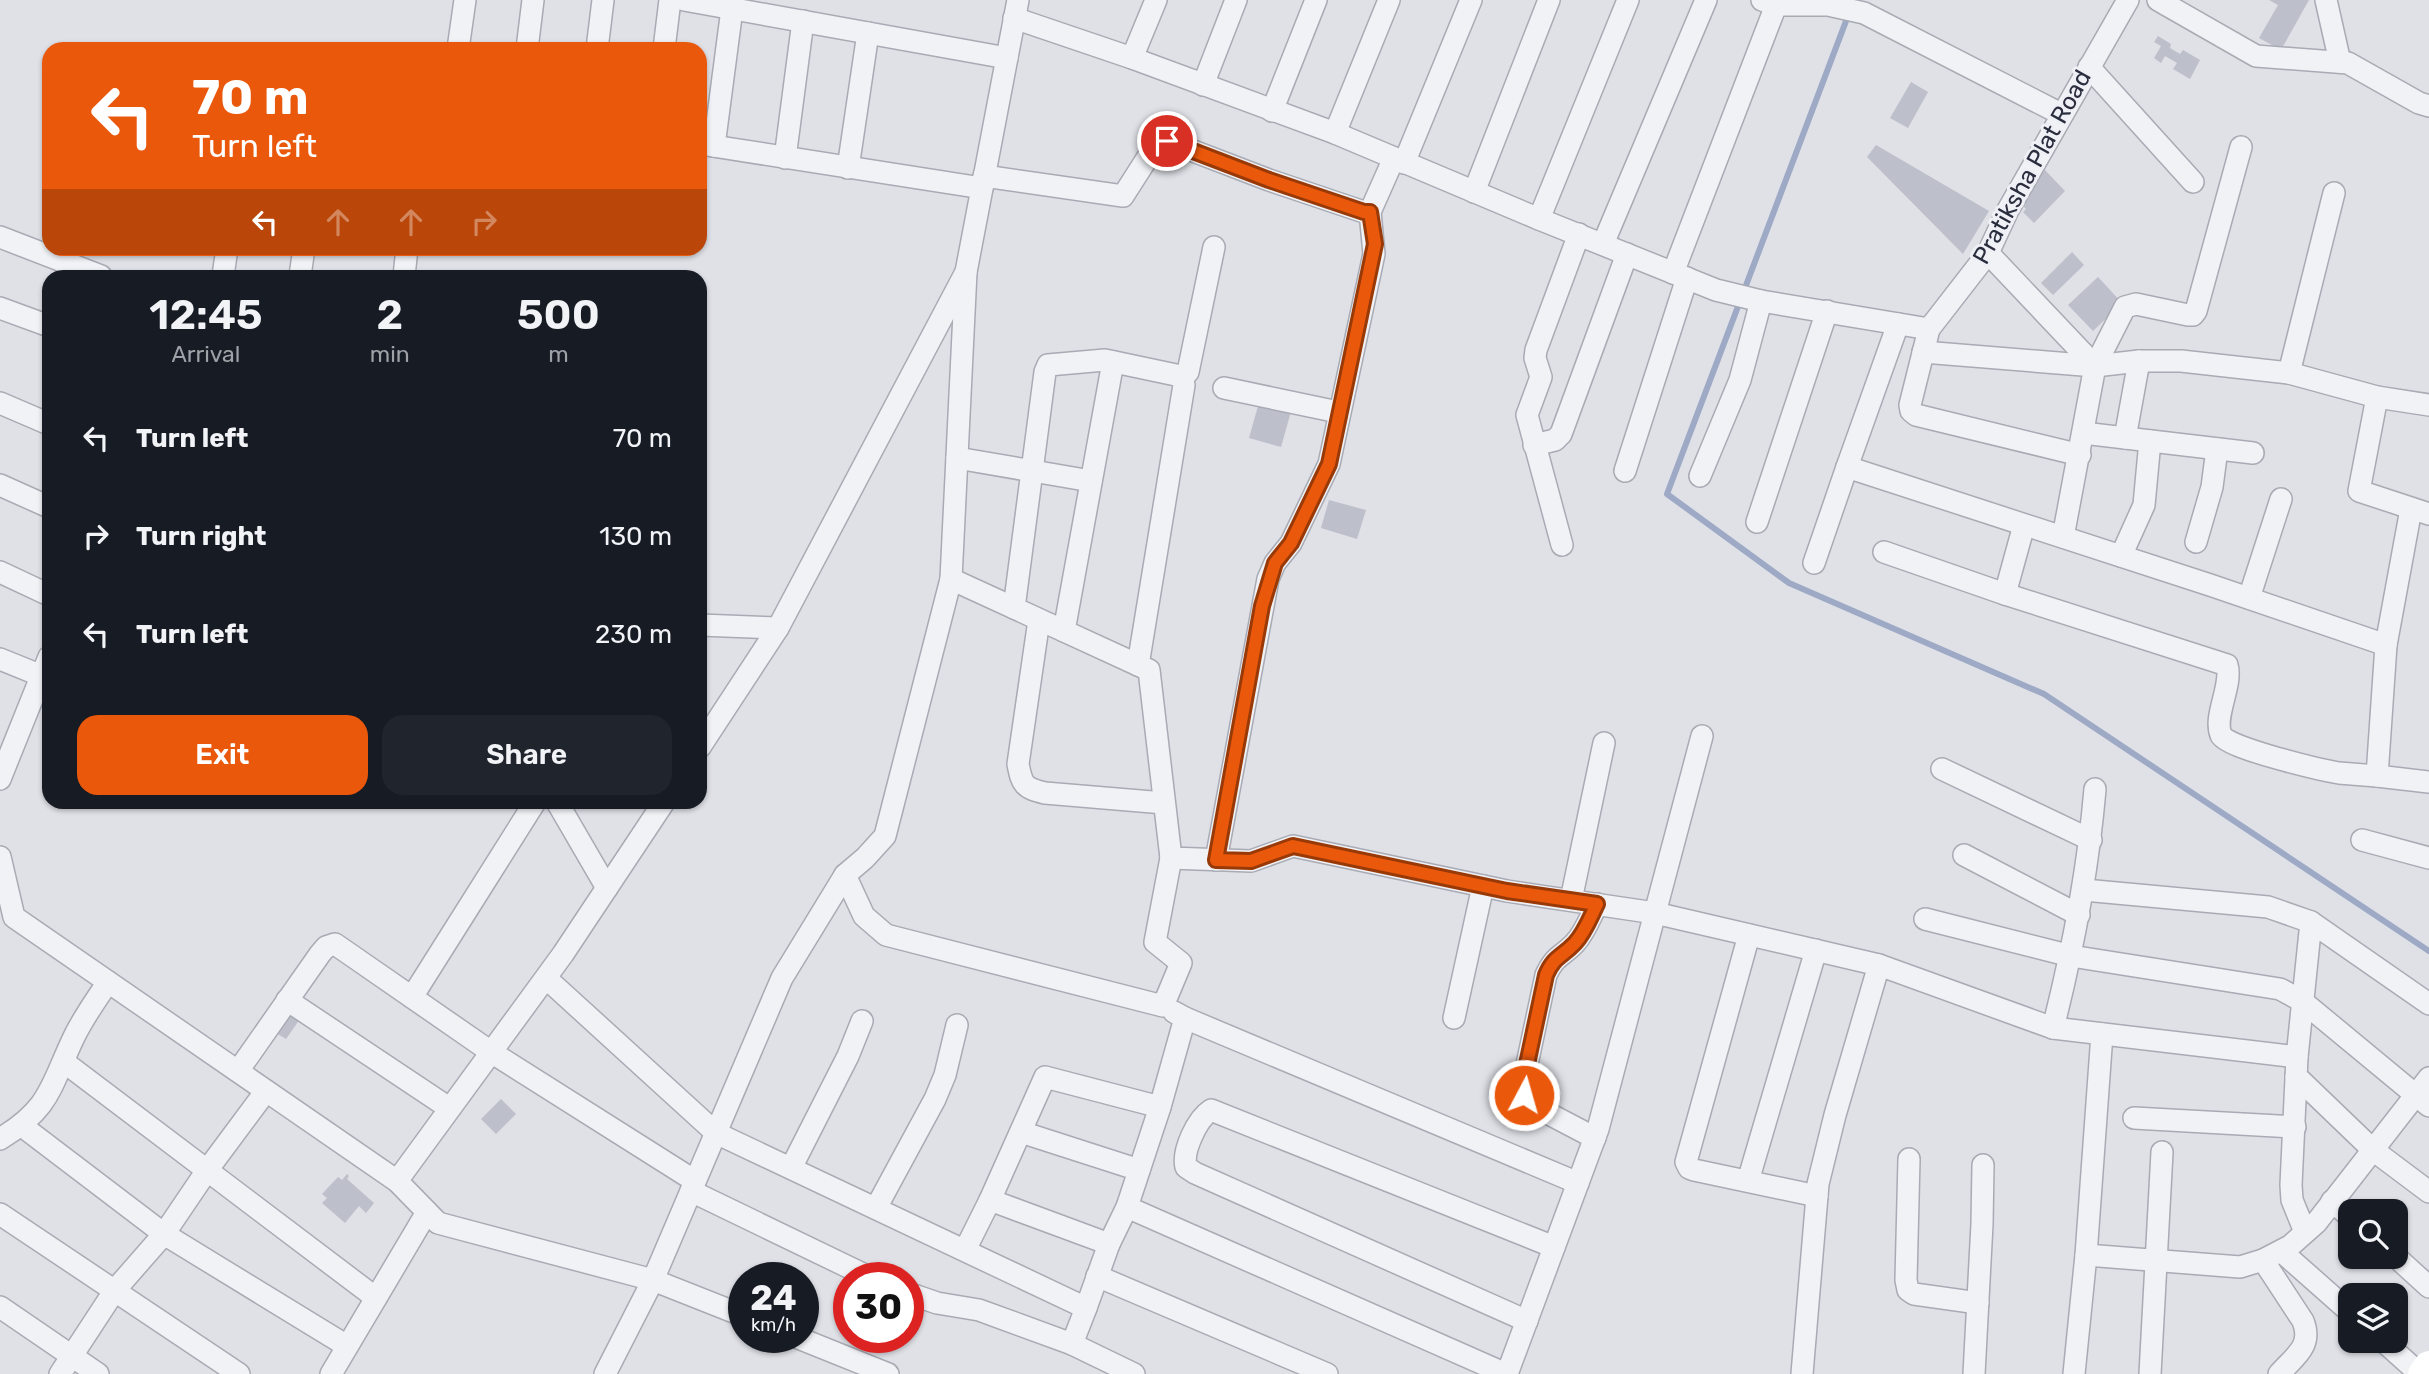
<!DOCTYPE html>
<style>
body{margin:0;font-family:Rubik,sans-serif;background:#20242c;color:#f1f3f6;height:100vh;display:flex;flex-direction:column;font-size:26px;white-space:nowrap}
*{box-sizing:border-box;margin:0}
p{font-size:23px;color:#9ea1a6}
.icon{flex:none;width:38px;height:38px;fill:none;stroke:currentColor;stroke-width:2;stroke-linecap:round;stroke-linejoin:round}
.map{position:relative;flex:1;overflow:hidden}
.details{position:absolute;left:42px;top:270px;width:665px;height:539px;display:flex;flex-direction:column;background:#171b24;border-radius:21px;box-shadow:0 2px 5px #0004}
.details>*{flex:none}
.hud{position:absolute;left:42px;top:42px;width:665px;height:214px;border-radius:21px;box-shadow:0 2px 5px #0004;background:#ea580c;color:#fff;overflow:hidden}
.buttons{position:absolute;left:2338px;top:1199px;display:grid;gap:14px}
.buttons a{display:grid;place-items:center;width:70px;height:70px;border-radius:14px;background:#171b24;box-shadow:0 2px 5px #0004;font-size:35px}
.speed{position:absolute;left:728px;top:1262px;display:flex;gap:14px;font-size:35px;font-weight:700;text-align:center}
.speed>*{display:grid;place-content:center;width:91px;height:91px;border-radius:50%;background:#171b24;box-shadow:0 2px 5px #0004;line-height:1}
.speed small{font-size:18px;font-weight:400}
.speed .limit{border:10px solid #d22;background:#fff;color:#111}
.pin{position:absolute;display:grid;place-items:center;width:60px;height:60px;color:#fff;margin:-30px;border:4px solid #fff;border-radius:50%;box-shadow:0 2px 7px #0007}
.me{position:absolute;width:77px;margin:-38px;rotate:6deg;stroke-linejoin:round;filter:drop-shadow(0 0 5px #0008)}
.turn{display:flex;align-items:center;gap:24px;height:147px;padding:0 35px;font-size:32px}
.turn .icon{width:91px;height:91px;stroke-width:2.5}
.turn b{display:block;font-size:49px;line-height:60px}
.lanes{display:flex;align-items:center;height:66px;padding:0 35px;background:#0003;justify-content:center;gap:35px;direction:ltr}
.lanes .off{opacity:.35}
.eta{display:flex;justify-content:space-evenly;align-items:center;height:119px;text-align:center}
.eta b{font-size:42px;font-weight:600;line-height:49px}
.button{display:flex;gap:14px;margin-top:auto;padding:14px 35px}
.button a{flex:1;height:80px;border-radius:21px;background:#ea580c;color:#fff;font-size:28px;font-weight:600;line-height:80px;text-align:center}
.button a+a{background:#20242c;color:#f1f3f6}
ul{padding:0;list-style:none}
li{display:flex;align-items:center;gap:21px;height:98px;padding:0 35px}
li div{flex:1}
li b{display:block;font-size:26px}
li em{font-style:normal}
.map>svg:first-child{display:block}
</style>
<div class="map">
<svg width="2429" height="1374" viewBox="0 0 2429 1374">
<rect width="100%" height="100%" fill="#dfe1e7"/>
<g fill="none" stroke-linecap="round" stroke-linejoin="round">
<polyline stroke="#9da9c5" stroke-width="6" points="1854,0 1667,494 1789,583 2044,694 2429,951"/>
</g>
<g fill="#bdbfca">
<polygon points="2269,0 2309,0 2281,50 2259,38 2278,5"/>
<polygon points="2158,36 2171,44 2170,48 2180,54 2183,50 2200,60 2190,79 2173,69 2177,63 2165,56 2161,63 2154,58 2161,46 2154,42"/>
<polygon points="1911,82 1928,92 1908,128 1890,118"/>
<polygon points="1876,145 1989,211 1963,254 1867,157"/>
<polygon points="2044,169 2065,191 2034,223 2023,212 2026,209 2019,202 2022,191"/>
<polygon points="2072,252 2084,265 2053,295 2041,283"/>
<polygon points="2098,277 2122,303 2093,331 2068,305"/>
<polygon points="1260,399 1292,408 1281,447 1249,438"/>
<polygon points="1329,500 1366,510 1357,539 1321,528"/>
<polygon points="287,1006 302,1016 286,1039 271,1030"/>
<polygon points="501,1099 516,1114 496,1134 481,1119"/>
<polygon points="347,1174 349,1176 347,1179 374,1203 366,1213 359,1206 345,1223 322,1203 327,1198 322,1194 338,1177 342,1180"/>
</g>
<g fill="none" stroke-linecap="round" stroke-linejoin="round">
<defs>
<g id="minor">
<polyline points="684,0 1007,58"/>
<polyline points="1762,0 1776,5 1828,5 1864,13 2061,114"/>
<polyline points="2158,0 2256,56 2348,63 2419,103 2429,106"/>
<polyline points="2326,0 2340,62"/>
<polyline points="1014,18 1132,58 1335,133 1539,219 1716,290 1761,301 1929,329"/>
<polyline points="458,49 465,0"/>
<polyline points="527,49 533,0"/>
<polyline points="597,49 603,0"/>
<polyline points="664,49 670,0"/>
<polyline points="1132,58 1156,0"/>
<polyline points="2089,67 2193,182"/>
<polyline points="1203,85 1236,0"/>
<polyline points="1272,111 1316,0"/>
<polyline points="1335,133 1389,0"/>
<polyline points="700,144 982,188"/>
<polyline points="714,146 732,9"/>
<polyline points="785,158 803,21"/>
<polyline points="1404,163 1471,0"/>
<polyline points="848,168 868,33"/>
<polyline points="984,176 1123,196 1155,146 1161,142 1167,141 1269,180 1364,212 1370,212 1394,158"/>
<polyline points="1474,192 1549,0"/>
<polyline points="1539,219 1628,0"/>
<polyline points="0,237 101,276"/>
<polyline points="1603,244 1706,0"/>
<polyline points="1988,253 2095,366 2139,361 2181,361 2289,373 2377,397 2429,405"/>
<polyline points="966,272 951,579 1149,670 1171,858 1251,861 1293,846 1507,891 1655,913 1702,736"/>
<polyline points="1673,273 1778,0"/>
<polyline points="223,276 227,248"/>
<polyline points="300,276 304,248"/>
<polyline points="404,276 407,248"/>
<polyline points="0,308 49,326"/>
<polyline points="1898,324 1847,467 2210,585 2386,645 2377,776 2429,782"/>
<polyline points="1923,352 2095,366"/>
<polyline points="2289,373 2334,193"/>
<polyline points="1182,378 1188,372 1214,247"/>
<polyline points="1224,388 1338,412"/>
<polyline points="2377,397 2359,491 2429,514"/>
<polyline points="0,403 49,424"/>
<polyline points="2083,433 2253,453"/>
<polyline points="2125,438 2139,361"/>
<polyline points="1534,445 1555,440 1561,434 1627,254"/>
<polyline points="2080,455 1916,415 1911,411 1910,405 1929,329 1988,253 2008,210 2128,0"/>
<polyline points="957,458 1091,481"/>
<polyline points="1625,471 1687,278"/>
<polyline points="1700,476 1740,380 1761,301"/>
<polyline points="0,485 49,507"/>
<polyline points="1757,522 1827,311"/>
<path d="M2024,525L2005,594L2227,665C2233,685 2213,716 2221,735C2227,748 2321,770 2339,773C2351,774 2364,775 2377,776"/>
<polyline points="2063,537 2095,366 2125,307 2136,304 2188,315 2193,315 2196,311 2241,147"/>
<polyline points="2196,542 2212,487 2217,449"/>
<polyline points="1562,545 1527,415 1541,377 1535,358 1536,350 1579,234"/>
<polyline points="1884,552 2005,594"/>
<polyline points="2121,556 2144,505 2150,441"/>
<polyline points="1814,563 1847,467"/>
<polyline points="0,572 49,595"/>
<polyline points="2249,598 2281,499"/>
<polyline points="1014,608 1045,372 1048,365 1105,360 1176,375 1182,378 1184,385 1138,665"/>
<path d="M1039,620L1018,764C1022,785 1024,788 1045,793L1164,803"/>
<polyline points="700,625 778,628"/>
<polyline points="1064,631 1113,362"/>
<polyline points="2386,645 2411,509"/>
<polyline points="0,659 42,676"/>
<polyline points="700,747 778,628 966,272 1018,0"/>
<polyline points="1942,769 2091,840"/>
<polyline points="0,779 49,657"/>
<polyline points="557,802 607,888"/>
<polyline points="2362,840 2429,858"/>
<polyline points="1964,855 2079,915"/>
<polyline points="0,857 14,917 397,1181 438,1223 653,1280 744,1316"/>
<polyline points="1216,860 1268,579 1275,563 1291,543 1329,464 1374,254 1370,212"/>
<polyline points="845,875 864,916 886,935 1163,1006 1181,963 1155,942 1171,858"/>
<polyline points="2084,890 2268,907 2311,922"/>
<polyline points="1571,900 1604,743"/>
<polyline points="1925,919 2071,956 2280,989 2302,1001 2429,1106"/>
<polyline points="1749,935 1686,1162 1689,1168 1694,1170 1817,1196"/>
<polyline points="546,978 716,1133 1086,1308 1072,1344 1134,1374"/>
<polyline points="412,997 535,802"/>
<polyline points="287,1000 449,1108"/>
<polyline points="1185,1018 1578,1183"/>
<polyline points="1454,1018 1483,886"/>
<path d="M2053,1028C2073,949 2088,871 2095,789"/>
<polyline points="2297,1057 2291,1185 2292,1200 2305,1232"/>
<polyline points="64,1062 376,1298"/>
<polyline points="238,1071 320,954 326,947 335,944 491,1052 695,1181"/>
<polyline points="2296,1076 2373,1150 2429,1192"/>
<polyline points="2134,1118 2295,1127"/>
<polyline points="22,1126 164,1234 347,1346"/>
<polyline points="1021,1132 1139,1170"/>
<path d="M1595,1138L1534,1106L1524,1095L1523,1083L1546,975C1555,955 1562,957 1575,943C1585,932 1590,918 1597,904"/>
<path d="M0,1139C51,1108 50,1087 74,1037C83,1018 96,1000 108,982"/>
<polyline points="1909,1159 1906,1280 1908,1290 1914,1294 1978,1303"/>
<polyline points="791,1168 848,1056 862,1021"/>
<polyline points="397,1181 563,954 664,802"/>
<polyline points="1748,1181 1816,950"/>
<polyline points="691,1191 871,1278"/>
<polyline points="990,1200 1045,1077 1160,1107 1185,1018 1174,1012"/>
<polyline points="2332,1201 2350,1217"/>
<polyline points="1127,1207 1506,1374"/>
<polyline points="876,1208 935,1099 945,1075 957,1025"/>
<polyline points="0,1214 239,1374"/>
<polyline points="1109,1244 1127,1207 1160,1107"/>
<polyline points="965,1250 990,1200 1109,1244 1086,1308"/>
<polyline points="2281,1251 2350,1312"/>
<polyline points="2086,1255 2240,1267 2263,1260 2290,1246 2316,1223 2429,1078"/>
<polyline points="2395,1256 2429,1287"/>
<path d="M2263,1260L2303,1321C2313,1346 2295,1356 2279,1374"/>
<polyline points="1097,1276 1327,1374"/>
<polyline points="908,1293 937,1303 979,1310 1072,1344"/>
<polyline points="0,1307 98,1374"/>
<path d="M1527,1321L1195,1173L1186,1167C1182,1151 1197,1119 1211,1110L1554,1247"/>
<polyline points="796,1337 888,1374"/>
<polyline points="2382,1340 2420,1374"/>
<polyline points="60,1374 115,1290 164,1234 208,1169 266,1091"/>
<polyline points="331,1374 427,1212"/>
<polyline points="605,1374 653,1280 782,978 845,875 865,858 885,836 951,579"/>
<polyline points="1507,1374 1598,1129 1655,913 1879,965 2053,1028 2297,1057 2311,922 2429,1004"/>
<polyline points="1802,1374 1818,1184 1835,1115 1879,965"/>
<polyline points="1974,1374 1982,1224 1983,1165"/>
<polyline points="2074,1374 2086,1255 2102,1034"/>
<polyline points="2150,1374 2162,1152"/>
</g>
</defs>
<use href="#minor" stroke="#a8abb4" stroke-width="24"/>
<use href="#minor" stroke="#f1f2f6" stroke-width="21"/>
<polyline stroke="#fff" stroke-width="30" points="2423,1374 2429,1366"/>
</g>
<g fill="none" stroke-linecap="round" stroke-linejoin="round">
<defs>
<path id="route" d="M1167,141L1269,180L1364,212H1370L1375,244L1329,464L1291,543L1275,563L1262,606L1216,860L1251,861L1293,846L1507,891L1597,904C1590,918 1585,932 1575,943C1562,957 1554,956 1546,975L1523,1083L1524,1095"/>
</defs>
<use href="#route" stroke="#983908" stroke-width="18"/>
<use href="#route" stroke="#ea580c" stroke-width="12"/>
</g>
<g text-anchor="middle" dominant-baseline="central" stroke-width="6" stroke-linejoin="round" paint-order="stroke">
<g font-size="24" fill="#292d3d" stroke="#eef0f5">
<text transform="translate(2032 167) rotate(-61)">Pratiksha Plat Road</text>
</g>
</g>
</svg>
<div class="buttons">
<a><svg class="icon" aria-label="search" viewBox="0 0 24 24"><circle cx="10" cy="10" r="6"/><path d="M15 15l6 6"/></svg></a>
<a><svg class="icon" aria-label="layers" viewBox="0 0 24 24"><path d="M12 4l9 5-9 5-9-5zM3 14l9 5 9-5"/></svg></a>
</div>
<div class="speed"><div>24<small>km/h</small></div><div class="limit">30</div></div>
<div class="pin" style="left:1167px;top:141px;background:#d93025"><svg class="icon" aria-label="arrive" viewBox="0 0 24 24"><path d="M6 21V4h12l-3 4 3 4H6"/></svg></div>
<svg class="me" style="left:1524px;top:1095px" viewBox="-20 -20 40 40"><circle r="17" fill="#ea580c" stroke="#fff" stroke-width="3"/><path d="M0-11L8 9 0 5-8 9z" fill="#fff"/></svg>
<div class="hud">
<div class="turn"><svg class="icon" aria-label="left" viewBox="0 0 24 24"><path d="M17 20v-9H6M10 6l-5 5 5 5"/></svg><div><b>70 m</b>Turn left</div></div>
<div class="lanes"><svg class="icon" aria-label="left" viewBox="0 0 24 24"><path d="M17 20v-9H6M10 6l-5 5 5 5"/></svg><svg class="icon off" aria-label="ahead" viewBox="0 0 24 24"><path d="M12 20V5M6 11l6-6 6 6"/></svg><svg class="icon off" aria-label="ahead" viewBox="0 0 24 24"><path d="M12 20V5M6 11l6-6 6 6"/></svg><svg class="icon off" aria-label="right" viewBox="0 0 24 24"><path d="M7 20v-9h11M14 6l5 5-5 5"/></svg></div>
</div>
<section class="details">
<div class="eta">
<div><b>12:45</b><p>Arrival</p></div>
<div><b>2</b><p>min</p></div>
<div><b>500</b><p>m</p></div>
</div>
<ul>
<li><svg class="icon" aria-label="left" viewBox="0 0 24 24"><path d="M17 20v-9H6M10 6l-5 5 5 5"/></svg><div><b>Turn left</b></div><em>70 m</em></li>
<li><svg class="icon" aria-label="right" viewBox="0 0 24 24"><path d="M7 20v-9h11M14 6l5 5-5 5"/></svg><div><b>Turn right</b></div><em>130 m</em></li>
<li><svg class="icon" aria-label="left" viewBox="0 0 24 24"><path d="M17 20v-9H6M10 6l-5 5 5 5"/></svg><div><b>Turn left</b></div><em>230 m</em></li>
</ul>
<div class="button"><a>Exit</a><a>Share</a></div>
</section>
</div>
